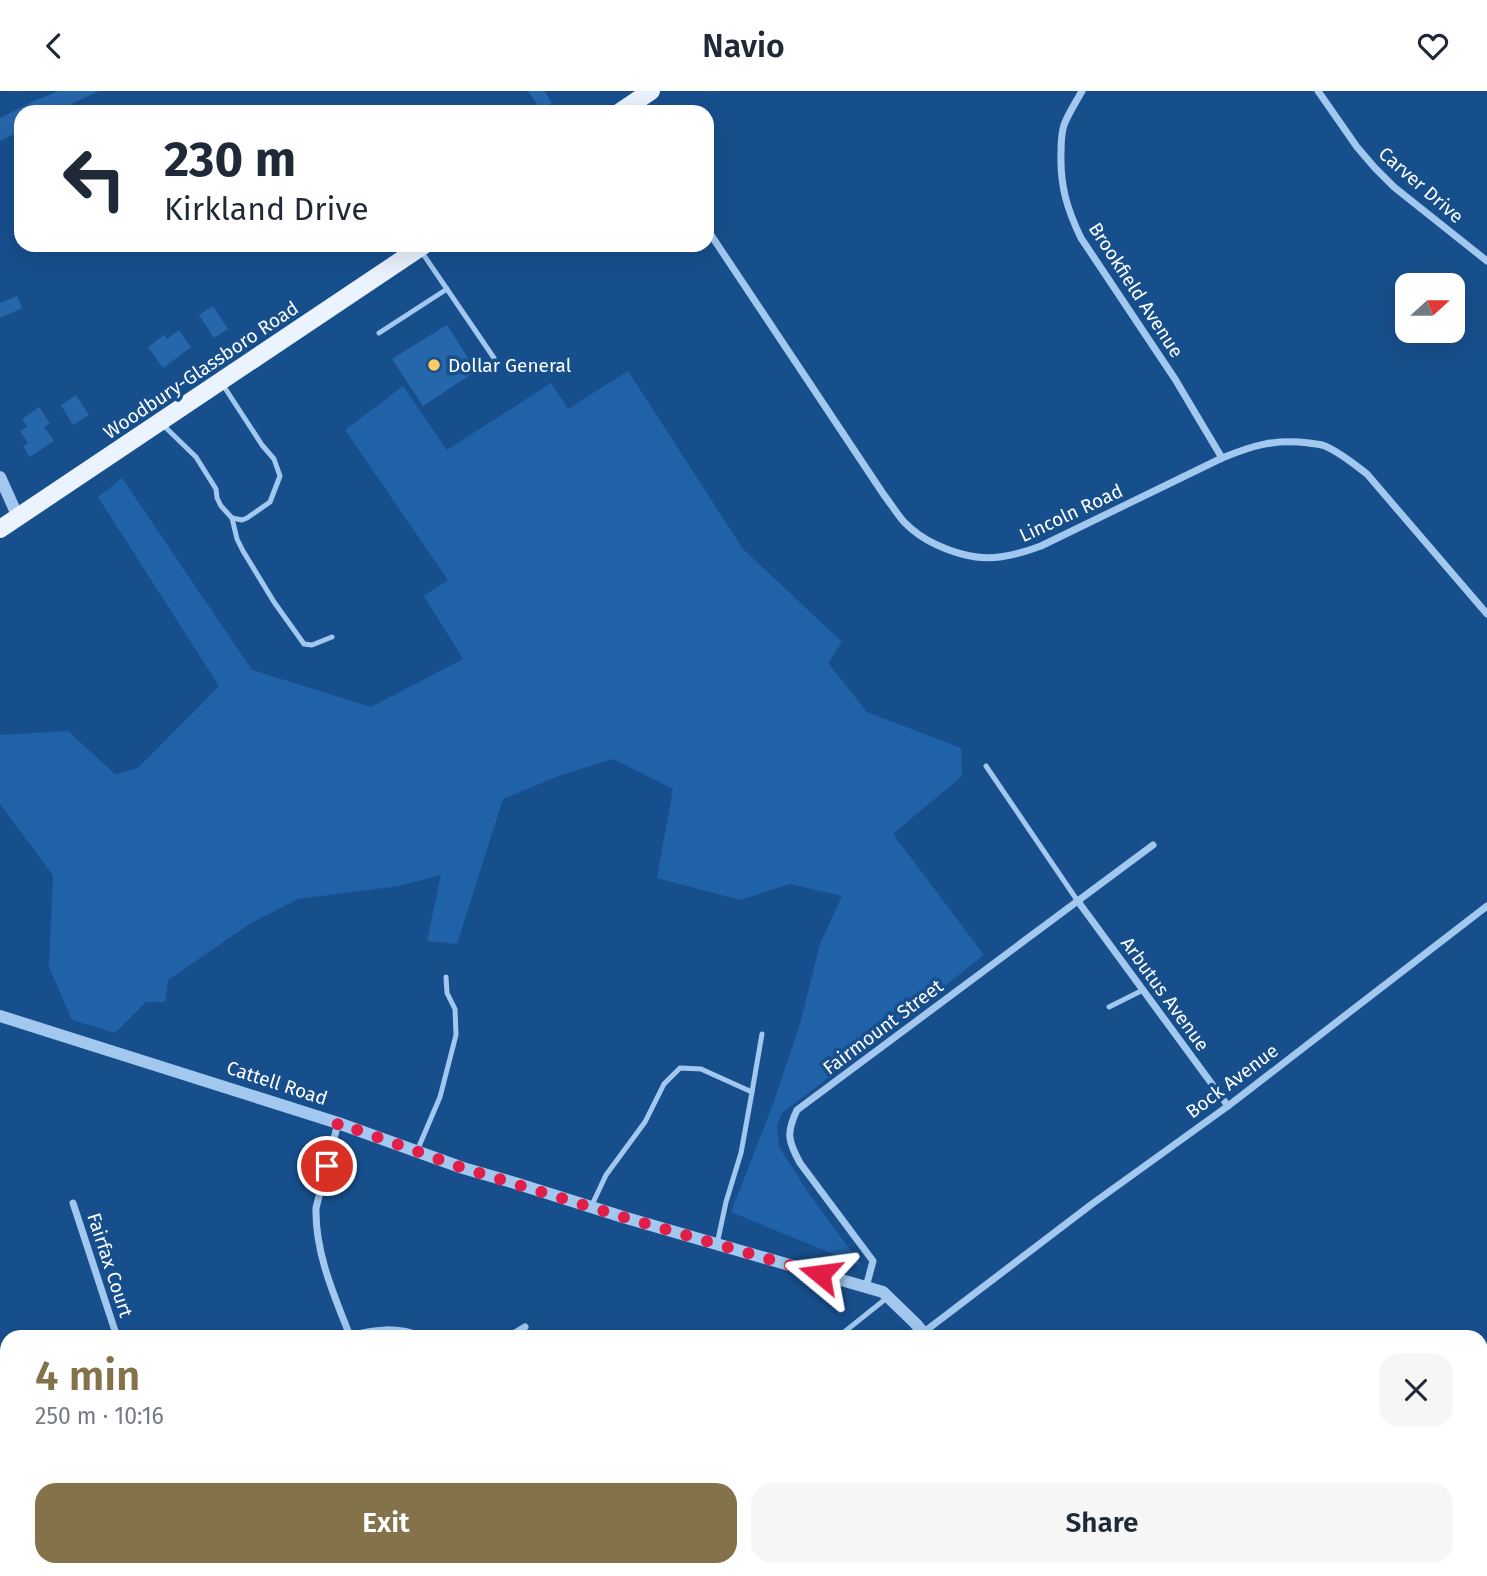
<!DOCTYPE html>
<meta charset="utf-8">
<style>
body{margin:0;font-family:"Fira Sans",sans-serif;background:#f6f6f7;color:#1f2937;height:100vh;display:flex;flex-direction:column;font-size:26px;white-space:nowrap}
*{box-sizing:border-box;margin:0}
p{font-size:23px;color:#747a83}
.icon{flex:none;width:38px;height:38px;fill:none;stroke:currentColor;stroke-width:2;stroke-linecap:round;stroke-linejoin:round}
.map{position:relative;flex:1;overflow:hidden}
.side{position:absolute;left:0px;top:1239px;width:1488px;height:247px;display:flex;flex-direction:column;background:#fff;border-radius:21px 21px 0 0;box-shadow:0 7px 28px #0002}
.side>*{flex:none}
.banner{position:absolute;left:14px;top:14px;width:700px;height:147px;border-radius:21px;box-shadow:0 7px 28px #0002;background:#fff;color:#1f2937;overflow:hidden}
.needle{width:46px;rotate:69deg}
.tools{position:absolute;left:1395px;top:182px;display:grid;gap:14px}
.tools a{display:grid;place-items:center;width:70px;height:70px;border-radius:14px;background:#fff;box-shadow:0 7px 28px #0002;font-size:35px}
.pin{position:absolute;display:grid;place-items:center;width:60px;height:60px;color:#fff;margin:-30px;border:4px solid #fff;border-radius:50%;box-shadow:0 2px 7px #0007}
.me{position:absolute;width:77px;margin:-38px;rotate:286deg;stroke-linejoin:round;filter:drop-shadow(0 0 5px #0008)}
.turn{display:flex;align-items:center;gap:24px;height:147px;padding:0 35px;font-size:32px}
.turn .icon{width:91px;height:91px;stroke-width:2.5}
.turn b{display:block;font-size:49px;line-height:60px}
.round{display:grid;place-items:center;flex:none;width:74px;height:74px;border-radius:21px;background:#f6f6f7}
.summary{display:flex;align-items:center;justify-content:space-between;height:119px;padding:0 35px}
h1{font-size:42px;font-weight:600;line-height:52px;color:#84724a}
.action{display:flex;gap:14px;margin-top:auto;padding:14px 35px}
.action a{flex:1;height:80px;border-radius:21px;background:#84724a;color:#fff;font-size:28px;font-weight:600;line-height:80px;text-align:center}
.action a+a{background:#f6f6f7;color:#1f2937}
header{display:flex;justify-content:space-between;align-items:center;height:91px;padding:0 35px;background:#fff;font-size:32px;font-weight:600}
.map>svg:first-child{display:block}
</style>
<header><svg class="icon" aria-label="back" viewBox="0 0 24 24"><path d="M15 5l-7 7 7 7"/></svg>Navio<svg class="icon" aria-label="heart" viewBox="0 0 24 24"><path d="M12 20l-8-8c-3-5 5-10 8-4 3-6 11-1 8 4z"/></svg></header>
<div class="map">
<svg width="1487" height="1485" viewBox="0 0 1487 1485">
<rect width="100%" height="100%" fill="#174f8d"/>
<g fill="#2062a7">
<polygon points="628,280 743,458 842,551 828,572 867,621 961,657 962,685 893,743 984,864 846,973 782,1022 777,1035 779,1056 810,1104 862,1175 731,1121 772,1016 800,933 820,853 842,805 790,793 740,809 657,787 673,698 613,668 561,684 503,708 457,853 427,850 441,784 399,795 298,808 251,832 168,889 165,911 146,911 115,942 72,929 49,876 53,784 0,713 0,644 68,640 116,684 139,676 219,595 98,406 122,387 252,579 371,616 463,568 424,505 448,489 345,339 403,295 447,359 551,292 568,318"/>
<polygon points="545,1479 698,1479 700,1485 542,1485"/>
</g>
<g fill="#2667ac">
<polygon points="59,0 99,0 71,13 74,21 21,21 21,40 0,50 0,27 34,10"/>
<polygon points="528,0 545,0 552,12 541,19"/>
<polygon points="17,205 22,217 0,227 0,212"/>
<polygon points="213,215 228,238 214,247 199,224"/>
<polygon points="447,234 476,280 423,315 392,268"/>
<polygon points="179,239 191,256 163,277 148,256 164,244 167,248"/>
<polygon points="76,304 89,324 73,334 61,314"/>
<polygon points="39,316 50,332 44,336 54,350 30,366 23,355 28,352 20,340 27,336 22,328"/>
</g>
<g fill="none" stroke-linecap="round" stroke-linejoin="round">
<g stroke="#a2c8ef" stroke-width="5">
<polyline points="421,160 494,267"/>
<polyline points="379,242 447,198"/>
<polyline points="163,334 196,366 216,398 217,407 221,415 232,427 242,429 247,427 270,411 280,385 274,368 262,354 223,294"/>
<polyline points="232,427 237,448 243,460 274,511 304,553 312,554 332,546"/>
<polyline points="986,675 1077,809"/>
<polyline points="1109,916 1143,899"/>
<polyline points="417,1060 440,1006 456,944 455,918 447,902 446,886"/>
<polyline points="591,1116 606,1084 645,1031 664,993 680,977 701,978 752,1001 762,943"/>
<polyline points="717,1153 726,1111 741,1062 752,1001"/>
<polyline points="838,1246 888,1206"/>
</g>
<g stroke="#a2c8ef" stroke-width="7">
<path d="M1082,0C1076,11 1068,23 1064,34C1061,43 1061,53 1061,62C1060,95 1067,118 1081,147L1175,288L1222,367"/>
<polyline points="1318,0 1357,56 1375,77 1394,96 1487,170"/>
<path d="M707,138L884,404C891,413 897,423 904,431C913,440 924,448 935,453C975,472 1001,470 1041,455L1222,367C1254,354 1274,348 1309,352C1314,353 1320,353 1325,355C1341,362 1354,373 1367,383L1487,523"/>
<polyline points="1077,809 1228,1015"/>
<path d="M338,1032L316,1117C315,1162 334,1204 350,1245"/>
<polyline points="73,1112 117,1246"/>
<path d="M866,1196L873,1170L800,1072C788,1050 786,1042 797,1019L1153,754"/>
<polyline points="924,1241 1092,1113 1228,1015 1487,815"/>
<path d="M347,1246C373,1238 397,1235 423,1246"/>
<polyline points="508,1246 525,1236"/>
<polyline points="0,1374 7,1381"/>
<polyline points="0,1411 7,1403"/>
<polyline points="345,1485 363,1479"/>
</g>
<g stroke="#a2c8ef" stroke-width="12">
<polyline points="0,386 18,426"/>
<polyline points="0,925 338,1032 463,1077 515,1092 623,1126 883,1201 915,1232 927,1246"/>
<polyline points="1112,1479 1120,1485"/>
</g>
<g stroke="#ebf3ff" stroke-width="18">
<polyline points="620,21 651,0"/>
<polyline points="0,438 424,154"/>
</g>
</g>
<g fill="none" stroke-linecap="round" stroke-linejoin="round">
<polyline stroke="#e11d48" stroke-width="12" stroke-dasharray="0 21.6" points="327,1075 338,1032 463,1077 623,1126 820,1183"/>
</g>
<circle fill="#ffcb61" stroke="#174f8d" stroke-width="2.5" cx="434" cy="274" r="7"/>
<g text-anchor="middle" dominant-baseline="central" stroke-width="7" stroke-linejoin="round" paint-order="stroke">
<g font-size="19" fill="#fff" stroke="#174f8d">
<text transform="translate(1421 94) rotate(41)">Carver Drive</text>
<text transform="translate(1136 199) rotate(57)">Brookfield Avenue</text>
<text transform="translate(201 279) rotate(-34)">Woodbury-Glassboro Road</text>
<text transform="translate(1071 422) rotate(-25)">Lincoln Road</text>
<text transform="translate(1165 903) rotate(54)">Arbutus Avenue</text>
<text transform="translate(883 936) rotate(-37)">Fairmount Street</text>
<text transform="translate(1232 990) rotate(-37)">Bock Avenue</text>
<text transform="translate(277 992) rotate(18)">Cattell Road</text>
<text transform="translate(110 1174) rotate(72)">Fairfax Court</text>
</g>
<g font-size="19" fill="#fff" stroke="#174f8d" text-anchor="start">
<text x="448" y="274">Dollar General</text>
</g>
</g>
</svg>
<div class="tools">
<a><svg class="needle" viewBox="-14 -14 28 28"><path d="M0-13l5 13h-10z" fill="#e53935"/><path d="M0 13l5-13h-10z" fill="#747a83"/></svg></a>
</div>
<div class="pin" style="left:327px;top:1075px;background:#d93025"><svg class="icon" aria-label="arrive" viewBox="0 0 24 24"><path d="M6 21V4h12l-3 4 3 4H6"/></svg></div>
<svg class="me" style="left:820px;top:1183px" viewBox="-20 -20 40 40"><path d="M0-17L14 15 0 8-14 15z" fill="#e11d48" stroke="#fff" stroke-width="4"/></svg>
<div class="banner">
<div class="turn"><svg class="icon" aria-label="left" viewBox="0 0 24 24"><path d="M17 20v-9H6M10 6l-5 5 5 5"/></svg><div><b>230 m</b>Kirkland Drive</div></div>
</div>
<section class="side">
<div class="summary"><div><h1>4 min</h1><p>250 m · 10:16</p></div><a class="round"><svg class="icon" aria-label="close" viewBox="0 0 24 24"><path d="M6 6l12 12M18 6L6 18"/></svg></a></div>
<div class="action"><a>Exit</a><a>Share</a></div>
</section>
</div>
